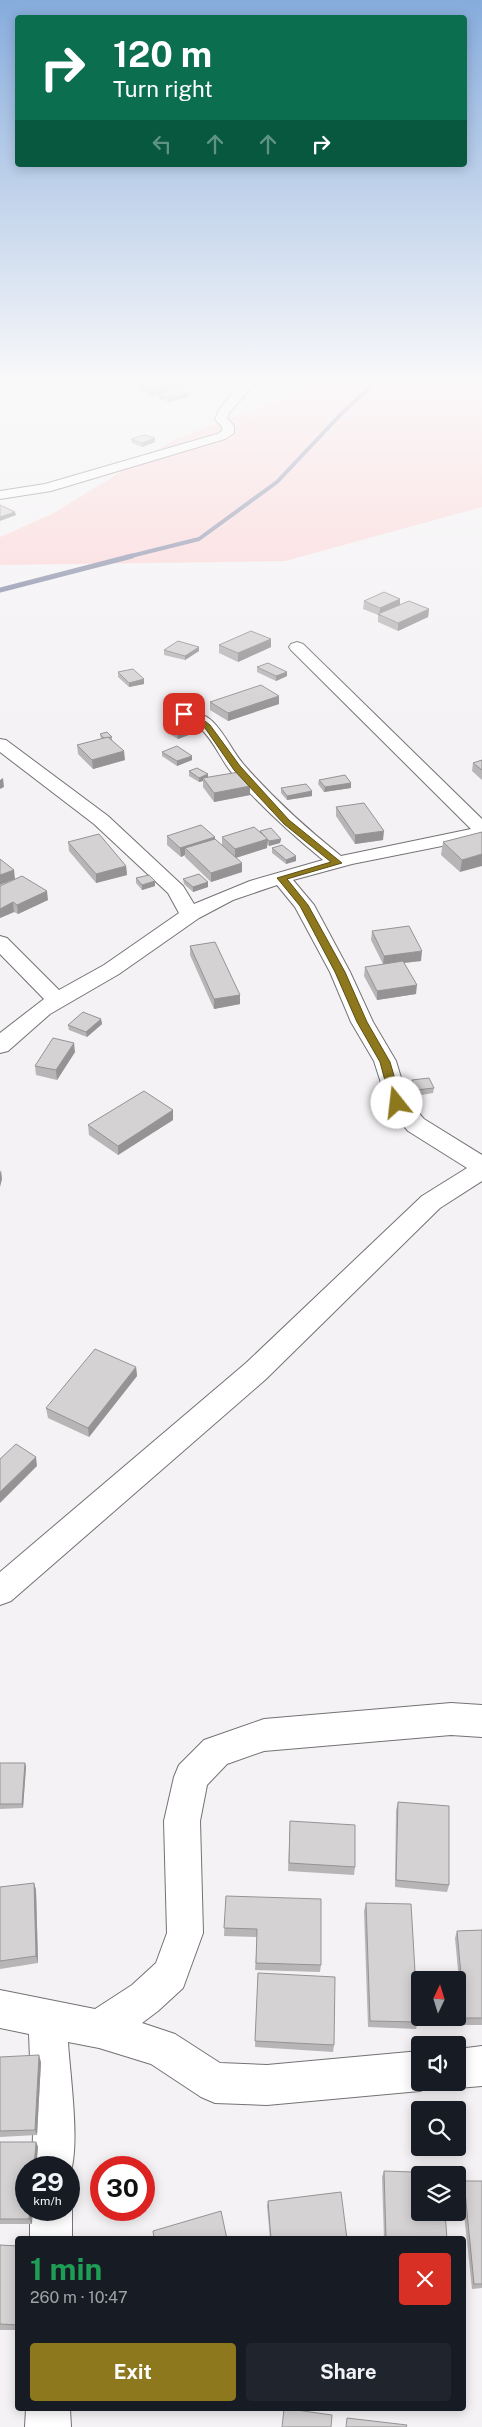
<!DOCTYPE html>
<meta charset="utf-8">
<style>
body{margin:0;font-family:"Public Sans",sans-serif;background:#20242c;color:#f1f3f6;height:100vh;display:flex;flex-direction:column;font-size:19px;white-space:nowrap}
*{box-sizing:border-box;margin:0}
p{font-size:16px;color:#9ea1a6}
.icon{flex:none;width:28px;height:28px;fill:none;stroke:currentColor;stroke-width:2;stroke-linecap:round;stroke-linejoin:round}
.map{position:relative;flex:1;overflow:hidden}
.side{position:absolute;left:15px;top:2236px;width:451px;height:175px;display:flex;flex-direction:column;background:#171b24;border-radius:5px;box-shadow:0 2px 12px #0003}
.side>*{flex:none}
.banner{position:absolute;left:15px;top:15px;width:452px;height:152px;border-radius:5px;box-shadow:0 2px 12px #0003;background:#0b6e4f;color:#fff;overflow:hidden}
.needle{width:32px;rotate:4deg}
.tools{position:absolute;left:411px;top:1971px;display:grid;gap:10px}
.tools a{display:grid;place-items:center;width:55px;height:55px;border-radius:5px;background:#171b24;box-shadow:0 2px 12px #0003;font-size:25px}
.speed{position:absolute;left:15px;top:2156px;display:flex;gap:10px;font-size:25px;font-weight:700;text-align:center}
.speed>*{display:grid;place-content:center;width:65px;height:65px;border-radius:50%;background:#171b24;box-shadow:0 2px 12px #0003;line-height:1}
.speed small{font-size:12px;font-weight:400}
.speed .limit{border:8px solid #d22;background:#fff;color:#111}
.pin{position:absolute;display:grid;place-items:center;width:42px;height:42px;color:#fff;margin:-21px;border-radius:10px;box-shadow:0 2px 8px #0006}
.me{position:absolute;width:55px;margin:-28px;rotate:344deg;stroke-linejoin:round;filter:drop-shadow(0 0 4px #0008)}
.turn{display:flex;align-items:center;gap:18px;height:105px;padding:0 15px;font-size:22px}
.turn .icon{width:65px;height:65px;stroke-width:2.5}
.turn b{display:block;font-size:35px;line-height:42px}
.lanes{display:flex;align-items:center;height:48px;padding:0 15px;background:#0003;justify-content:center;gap:25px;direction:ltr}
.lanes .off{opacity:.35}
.round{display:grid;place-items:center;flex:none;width:52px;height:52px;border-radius:5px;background:#20242c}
.head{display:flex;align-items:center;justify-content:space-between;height:85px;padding:0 15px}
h1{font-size:30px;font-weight:700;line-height:38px;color:#1e9e55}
.primary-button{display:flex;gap:10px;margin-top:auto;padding:10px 15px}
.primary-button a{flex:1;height:58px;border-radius:5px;background:#8d781e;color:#fff;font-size:20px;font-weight:700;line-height:58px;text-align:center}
.primary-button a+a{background:#20242c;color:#f1f3f6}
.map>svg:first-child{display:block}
</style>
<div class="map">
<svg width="482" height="2427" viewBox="0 0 482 2427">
<rect width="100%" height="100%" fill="#f4f2f4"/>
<polygon fill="#fdd1d2" points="328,381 482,381 482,507 285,561 0,565 0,537 52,514 173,440"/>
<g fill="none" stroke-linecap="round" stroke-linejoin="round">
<polyline stroke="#767d9b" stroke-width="4" points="127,557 199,539 277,482 343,412 377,381"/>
<polyline stroke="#767d9b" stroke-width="5" points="0,590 132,556"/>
<defs>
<g id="minor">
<path d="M245,381H257L229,413L227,418L234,426V433L225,439L51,491L0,499V491L45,484L217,434L222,431V427L215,419C221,403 233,393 245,381Z"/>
<path d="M297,642L303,644L482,819V838L352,864L293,880L314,905L350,972L373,1022L396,1061L408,1101L424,1119L482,1155V1181L440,1208L266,1379L11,1601L0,1605V1572L246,1363L422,1196L467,1168L408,1131L389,1108L374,1061L351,1022L330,972L295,907L277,885L233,900L199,918L119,974L50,1014L8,1051L0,1053V1033L44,999L0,954V936L7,938L59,990L104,965L179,913L168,893L94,824L0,752V739L6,740L108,816L183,886L194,904L250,881L323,860C290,833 259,805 232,773C221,760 214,741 201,729C194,722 181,722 176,714L178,710C189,708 205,714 213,722C226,735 233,753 245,766C276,801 305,827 341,856L471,829L291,650L289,647L291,644Z"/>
<path d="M451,1703L482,1705V1737L451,1735L264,1751L227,1764L207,1785L200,1821L203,1933L183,1988L158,2011L142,2023L175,2034L220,2063L267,2065L420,2051V2082H435L434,2085L420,2091L267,2105L215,2103L201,2097L151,2064L99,2048L68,2042C70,2076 81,2148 69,2177V2168H32L33,2134L29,2034L0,2028V1990L95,2009L132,1985L156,1963L167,1933L164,1821L174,1777L179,1765L204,1740L264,1719Z"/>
<polygon points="482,2046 482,2086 458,2088 446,2082 458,2082 458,2049"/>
<polygon points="69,2203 72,2210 72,2239 30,2239 30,2210 69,2210"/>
<polygon points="26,2409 70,2409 71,2427 25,2427"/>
</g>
</defs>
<use href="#minor" stroke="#747274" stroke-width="2"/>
<use href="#minor" fill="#fff" fill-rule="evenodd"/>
</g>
<g fill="#b7b5b5">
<polygon points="139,385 183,389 179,389 188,393 189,397 168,402 157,398 157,395 150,396 139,391"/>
<polygon points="131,439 155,442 142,447 132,443"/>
<polygon points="400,599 400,605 429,609 428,617 398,631 378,622 378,615 363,609 364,601"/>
<polygon points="271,639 271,647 238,662 219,653 219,645"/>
<polygon points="164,650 199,651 185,660 164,655"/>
<polygon points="257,667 287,672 287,676 276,681 257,672"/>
<polygon points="118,672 144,679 144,684 129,687 118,677"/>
<polygon points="279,696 279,704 228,721 210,710 210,702"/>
<polygon points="169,729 202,730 178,739 170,734"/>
<polygon points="100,734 112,737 112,740 125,760 93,769 78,754 77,745 101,739"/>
<polygon points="162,752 192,760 177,766 162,756"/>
<polygon points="482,760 482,780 472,771 473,763"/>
<polygon points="189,771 208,774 208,777 250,795 214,802 203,787 203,781 199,782 189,776"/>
<polygon points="319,780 351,783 351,788 324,792 318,784"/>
<polygon points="281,788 312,791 312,796 287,800 281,793"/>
<polygon points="336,807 383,840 355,844 336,816"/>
<polygon points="260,832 281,839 280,843 269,846 267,844 267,848 236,858 242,872 211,882 185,857 185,855 181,857 167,845 167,836 215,837 215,839 222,845 222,837"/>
<polygon points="482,832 460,872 441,855 443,842"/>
<polygon points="68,842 126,866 127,875 96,883 69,851"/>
<polygon points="272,848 296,861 286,864 272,853"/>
<polygon points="136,878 155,881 155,886 142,890 136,883"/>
<polygon points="14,879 0,885 15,879 48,900 18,914 14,912 0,918"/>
<polygon points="183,879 208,882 208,887 193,892 184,884"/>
<polygon points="372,931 421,961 404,963 416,994 377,1000 364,976 365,967 383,964 371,940"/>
<polygon points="190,946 240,995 240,1004 214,1009 190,955"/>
<polygon points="101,1019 102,1024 87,1037 69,1030 68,1025"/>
<polygon points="75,1052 57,1080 36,1075 35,1066"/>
<polygon points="412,1080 434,1088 433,1093 416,1096 411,1085"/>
<polygon points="173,1110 173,1120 118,1155 89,1135 88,1125"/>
<polygon points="136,1367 137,1376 89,1437 48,1418 46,1408"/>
<polygon points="0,1763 25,1763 26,1767 23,1808 0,1809"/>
<polygon points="398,1802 449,1885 447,1892 395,1887 396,1810"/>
<polygon points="290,1821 355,1867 354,1875 288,1871"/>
<polygon points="34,1883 36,1890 38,1963 0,1969 0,1887"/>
<polygon points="226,1896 321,1965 320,1972 255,1970 257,1937 224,1936"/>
<polygon points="366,1903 418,2022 416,2029 368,2027 364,1911"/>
<polygon points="482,1930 482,2025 463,2025 455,1938 457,1931"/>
<polygon points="258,1973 334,2045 333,2052 255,2047"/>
<polygon points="0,2057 41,2062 37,2135 0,2137"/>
<polygon points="0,2142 36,2142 38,2147 36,2168 26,2168 32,2224 0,2224"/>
<polygon points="384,2171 447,2239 384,2239 382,2177"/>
<polygon points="464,2181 482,2181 482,2288 472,2289 461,2186"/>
<polygon points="268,2201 347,2239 270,2239 267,2206"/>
<polygon points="0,2245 18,2246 18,2330 0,2330"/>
</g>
<g fill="#959394">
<polygon points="182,382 183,389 150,396 150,390"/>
<polygon points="188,393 189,397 168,402 168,398"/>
<polygon points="155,438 155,442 142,447 142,443"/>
<polygon points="15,512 16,515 0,521 0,517"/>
<polygon points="400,599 400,607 379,616 380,608"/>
<polygon points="429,609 428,617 398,631 398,623"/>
<polygon points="271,639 271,647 238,662 238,653"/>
<polygon points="199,647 199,651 185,660 185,656"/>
<polygon points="287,672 287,676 276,681 276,676"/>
<polygon points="144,679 144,684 129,687 129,683"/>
<polygon points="279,696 279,704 228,721 228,713"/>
<polygon points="202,725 202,730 178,739 178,734"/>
<polygon points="124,751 125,760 93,769 92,760"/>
<polygon points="192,756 192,760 177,766 177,761"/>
<polygon points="208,774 208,779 203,778 203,781 199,782 199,778"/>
<polygon points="3,778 4,787 0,789 0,780"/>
<polygon points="351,783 351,788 324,792 325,787"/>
<polygon points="250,786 250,795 214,802 214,793"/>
<polygon points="312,791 312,796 287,800 287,796"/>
<polygon points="384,831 383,840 355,844 355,835"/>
<polygon points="215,837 215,846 185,848 185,855 181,857 180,848"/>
<polygon points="268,839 267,848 235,858 235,849"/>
<polygon points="281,839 280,843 269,846 269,841"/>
<polygon points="482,854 482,866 460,872 462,860"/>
<polygon points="296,856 296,861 286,864 286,860"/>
<polygon points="242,863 242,872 211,882 211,873"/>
<polygon points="126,866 127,875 96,883 96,874"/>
<polygon points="14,870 15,879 0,885 0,875"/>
<polygon points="155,881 155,886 142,890 142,885"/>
<polygon points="208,882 208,887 193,892 193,887"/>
<polygon points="47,891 48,900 18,914 17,905"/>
<polygon points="13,902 14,912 0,918 0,909"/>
<polygon points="422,951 421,961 383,965 384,956"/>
<polygon points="417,985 416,994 377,1000 377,991"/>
<polygon points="240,995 240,1004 214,1009 214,999"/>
<polygon points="101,1019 102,1024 87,1037 86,1032"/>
<polygon points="74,1043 75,1052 57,1080 56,1070"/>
<polygon points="173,1110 173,1120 118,1155 118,1146"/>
<polygon points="1,1170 2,1179 0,1187 0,1173"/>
<polygon points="136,1367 137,1376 89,1437 88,1428"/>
<polygon points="36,1457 37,1466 0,1503 0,1492"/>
<polygon points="25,1763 26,1767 23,1808 22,1804"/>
<polygon points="34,1883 36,1890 38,1963 36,1956"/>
<polygon points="39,2055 41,2062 37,2135 35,2130"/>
<polygon points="36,2142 38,2147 36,2168 34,2168"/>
<polygon points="30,2210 33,2210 32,2224 29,2219"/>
</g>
<g fill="#d5d2d3" stroke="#959394">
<polygon points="155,381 180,381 182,382 150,390 139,385"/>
<polygon points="177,389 188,393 168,398 157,394"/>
<polygon points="144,435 155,438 142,443 131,439"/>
<polygon points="0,505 15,512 0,517"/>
<polygon points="384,592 400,599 380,608 364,601"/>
<polygon points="409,601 429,609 398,623 378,614"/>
<polygon points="251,631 271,639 238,653 219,645"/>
<polygon points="178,641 199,647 185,656 164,650"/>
<polygon points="268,663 287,672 276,676 257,667"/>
<polygon points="133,669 144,679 129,683 118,672"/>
<polygon points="261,685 279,696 228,713 210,702"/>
<polygon points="193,720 202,725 178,734 169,729"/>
<polygon points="107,732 112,737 104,738 100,734"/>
<polygon points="108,737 124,751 92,760 77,745"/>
<polygon points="177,746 192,756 177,761 162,752"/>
<polygon points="482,760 482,770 473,763"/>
<polygon points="197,768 208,774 199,778 189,771"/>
<polygon points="239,772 250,786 214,793 203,778"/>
<polygon points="345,775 351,783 325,787 319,780"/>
<polygon points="306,784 312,791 287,796 281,788"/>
<polygon points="364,803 384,831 355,835 336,807"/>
<polygon points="201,825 215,837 180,848 167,836"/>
<polygon points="254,827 268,839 235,849 222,837"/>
<polygon points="271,828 281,839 269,841 260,831"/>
<polygon points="482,832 482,854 462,860 443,842"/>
<polygon points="99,834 126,866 96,874 68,842"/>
<polygon points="215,839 242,863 211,873 185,848"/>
<polygon points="282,845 296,856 286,860 272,848"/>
<polygon points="0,859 14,870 0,875"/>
<polygon points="199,874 208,882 193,887 183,879"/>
<polygon points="149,875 155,881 142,885 136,878"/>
<polygon points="22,876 47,891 17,905 13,902 0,909 0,886"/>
<polygon points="409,926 422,951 384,956 372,931"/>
<polygon points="215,942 240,995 214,999 190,946"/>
<polygon points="403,961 417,985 377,991 365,967"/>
<polygon points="83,1012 101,1019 86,1032 68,1025"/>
<polygon points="53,1038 74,1043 56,1070 35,1066"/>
<polygon points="429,1078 434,1088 416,1090 412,1080"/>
<polygon points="144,1091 173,1110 118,1146 88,1125"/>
<polygon points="95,1349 136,1367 88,1428 46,1408"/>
<polygon points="16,1444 36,1457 0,1492 0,1459"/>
<polygon points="0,1763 25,1763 22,1804 0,1804"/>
<polygon points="398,1802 449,1806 449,1885 396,1880"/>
<polygon points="290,1821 355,1825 355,1867 289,1863"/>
<polygon points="34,1883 36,1956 0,1961 0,1887"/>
<polygon points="226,1896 321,1899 321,1965 256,1963 257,1929 224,1928"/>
<polygon points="366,1903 411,1904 418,2022 370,2021"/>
<polygon points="482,1930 482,2018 465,2018 457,1931"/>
<polygon points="258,1973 335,1977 334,2045 255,2041"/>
<polygon points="39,2055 35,2130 0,2131 0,2057"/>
<polygon points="0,2142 36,2142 34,2168 26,2168 26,2210 30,2210 29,2219 0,2219"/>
<polygon points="384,2171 443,2173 443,2175 420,2175 420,2212 445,2212 447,2239 386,2239"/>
<polygon points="464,2181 482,2181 482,2284 474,2284"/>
<polygon points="341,2192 347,2239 271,2239 268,2201"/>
<polygon points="221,2211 227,2239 154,2239 153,2231"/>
<polygon points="0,2245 18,2246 18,2325 0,2324"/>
<polygon points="284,2409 289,2409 332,2415 331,2427 282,2427"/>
<polygon points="347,2418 407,2425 406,2427 346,2427"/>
</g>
<linearGradient id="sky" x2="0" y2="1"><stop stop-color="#86acdc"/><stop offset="0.53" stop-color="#faf9fa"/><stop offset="1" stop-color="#faf9fa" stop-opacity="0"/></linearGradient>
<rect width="482" height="721" fill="url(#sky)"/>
<polygon fill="#8d781e" stroke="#5c4e14" points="182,712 201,718 210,725 240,766 289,820 342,863 287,879 308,905 345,972 367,1022 390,1062 402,1103 400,1106 393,1106 391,1103 380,1062 357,1022 335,972 300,906 277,878 331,862 284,824 234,770 205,728 196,721 182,716"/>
</svg>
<div class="tools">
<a><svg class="needle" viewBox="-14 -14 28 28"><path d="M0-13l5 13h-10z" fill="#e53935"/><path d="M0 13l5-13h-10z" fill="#9ea1a6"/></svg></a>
<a><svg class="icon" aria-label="sound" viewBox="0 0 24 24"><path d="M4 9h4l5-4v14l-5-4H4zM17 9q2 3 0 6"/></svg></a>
<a><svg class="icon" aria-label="search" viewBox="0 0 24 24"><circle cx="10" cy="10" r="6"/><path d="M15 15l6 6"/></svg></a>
<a><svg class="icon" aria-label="layers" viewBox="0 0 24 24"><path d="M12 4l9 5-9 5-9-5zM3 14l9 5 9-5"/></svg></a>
</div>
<div class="speed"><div>29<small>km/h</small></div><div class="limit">30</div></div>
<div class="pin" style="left:184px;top:714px;background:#d93025"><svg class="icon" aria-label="arrive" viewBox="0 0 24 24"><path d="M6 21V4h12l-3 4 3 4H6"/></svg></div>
<svg class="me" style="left:397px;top:1103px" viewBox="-20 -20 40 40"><circle r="19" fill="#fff"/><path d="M0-13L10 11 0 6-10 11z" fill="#8d781e"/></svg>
<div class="banner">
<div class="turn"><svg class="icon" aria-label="right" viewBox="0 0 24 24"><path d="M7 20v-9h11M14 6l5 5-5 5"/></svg><div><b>120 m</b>Turn right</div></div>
<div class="lanes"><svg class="icon off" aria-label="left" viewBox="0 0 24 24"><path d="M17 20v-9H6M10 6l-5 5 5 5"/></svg><svg class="icon off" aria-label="ahead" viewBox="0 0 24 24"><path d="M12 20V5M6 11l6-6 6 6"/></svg><svg class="icon off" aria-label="ahead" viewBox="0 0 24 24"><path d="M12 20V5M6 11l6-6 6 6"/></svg><svg class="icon" aria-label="right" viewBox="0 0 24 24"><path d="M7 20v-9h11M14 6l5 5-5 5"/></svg></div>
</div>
<section class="side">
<div class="head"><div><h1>1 min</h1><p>260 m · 10:47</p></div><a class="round" style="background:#d93025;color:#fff"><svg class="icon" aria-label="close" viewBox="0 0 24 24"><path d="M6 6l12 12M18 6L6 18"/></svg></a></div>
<div class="primary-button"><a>Exit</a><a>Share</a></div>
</section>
</div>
